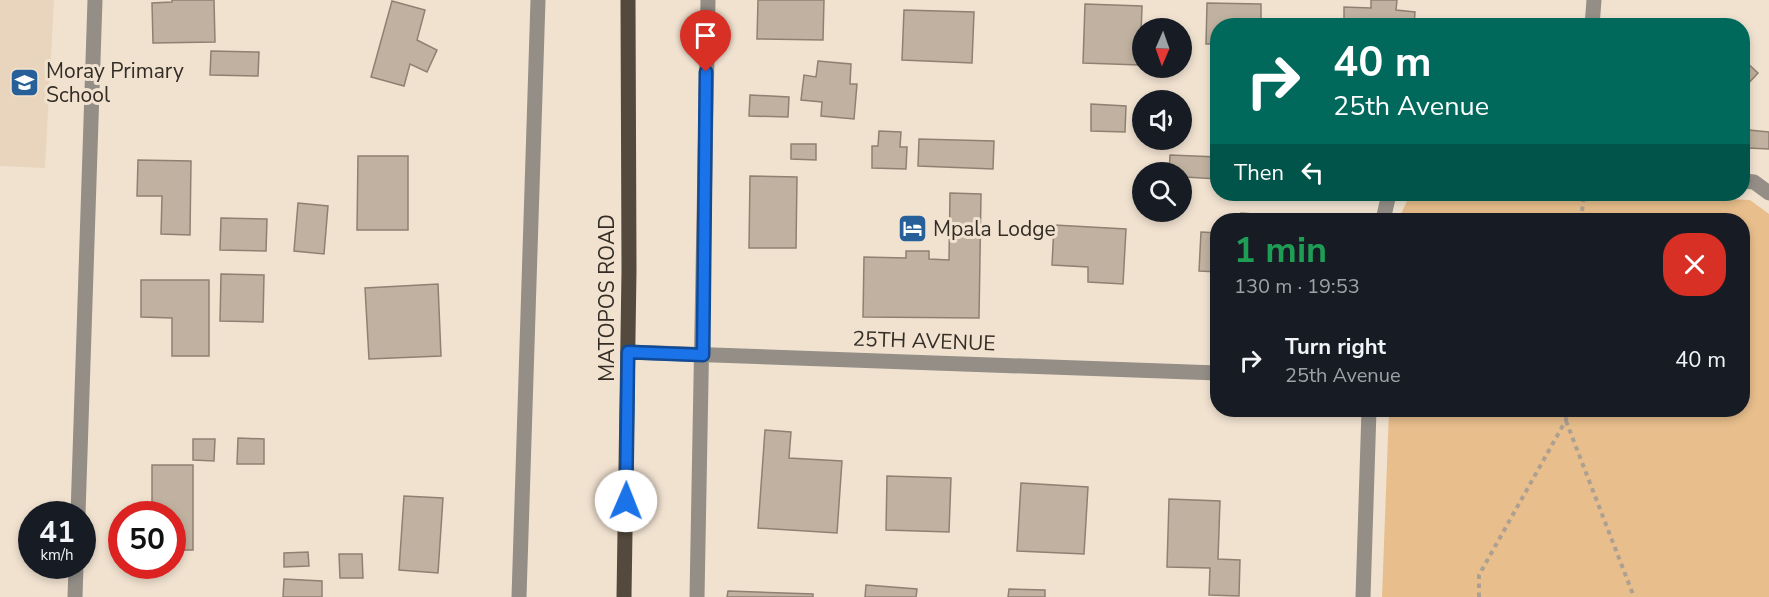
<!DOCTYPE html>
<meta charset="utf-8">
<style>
body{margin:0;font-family:"Nunito Sans",sans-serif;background:#242831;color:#f1f3f6;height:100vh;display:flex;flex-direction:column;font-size:22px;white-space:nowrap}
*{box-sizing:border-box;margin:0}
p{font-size:20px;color:#9ea1a6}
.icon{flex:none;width:33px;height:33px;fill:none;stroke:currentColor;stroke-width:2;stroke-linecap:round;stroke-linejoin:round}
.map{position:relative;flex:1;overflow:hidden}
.side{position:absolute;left:1210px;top:213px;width:540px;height:204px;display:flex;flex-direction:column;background:#171b24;border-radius:24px;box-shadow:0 3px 9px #0003}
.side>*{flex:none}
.hud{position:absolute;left:1210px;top:18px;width:540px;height:183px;border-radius:24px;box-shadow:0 3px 9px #0003;background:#00695c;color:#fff;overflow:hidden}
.needle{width:39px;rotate:182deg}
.buttons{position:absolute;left:1132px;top:18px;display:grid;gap:12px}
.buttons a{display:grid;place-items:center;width:60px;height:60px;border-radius:50%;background:#171b24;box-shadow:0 3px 9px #0003;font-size:30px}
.speed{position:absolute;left:18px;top:501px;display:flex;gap:12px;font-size:30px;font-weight:700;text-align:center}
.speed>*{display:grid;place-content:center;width:78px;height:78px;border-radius:50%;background:#171b24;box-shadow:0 3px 9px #0003;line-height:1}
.speed small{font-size:15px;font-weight:400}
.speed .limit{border:9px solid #d22;background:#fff;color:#111}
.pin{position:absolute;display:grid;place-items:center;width:51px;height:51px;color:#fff;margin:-62px -26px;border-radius:50% 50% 50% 0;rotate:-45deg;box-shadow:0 0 6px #0007}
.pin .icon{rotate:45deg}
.me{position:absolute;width:66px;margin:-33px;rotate:1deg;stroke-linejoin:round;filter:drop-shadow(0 0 4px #0008)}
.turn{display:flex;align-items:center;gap:21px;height:126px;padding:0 24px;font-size:27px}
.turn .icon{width:78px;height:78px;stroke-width:2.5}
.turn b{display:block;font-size:42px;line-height:51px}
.then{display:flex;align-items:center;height:57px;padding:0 24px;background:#0003;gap:12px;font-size:22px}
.round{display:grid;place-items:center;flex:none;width:63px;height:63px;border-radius:24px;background:#242831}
.overview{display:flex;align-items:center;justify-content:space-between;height:102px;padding:0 24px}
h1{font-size:36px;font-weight:700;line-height:45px;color:#1e9e55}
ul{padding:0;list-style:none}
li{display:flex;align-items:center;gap:18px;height:90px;padding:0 24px}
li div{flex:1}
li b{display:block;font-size:22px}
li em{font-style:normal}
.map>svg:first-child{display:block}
</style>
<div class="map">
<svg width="1769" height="597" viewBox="0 0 1769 597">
<rect width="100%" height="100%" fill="#f1e2d0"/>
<polygon fill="#e9d5bd" points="0,0 54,0 45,168 0,166"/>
<polygon fill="#e8be8c" points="1417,194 1574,194 1750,200 1769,214 1769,597 1382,597 1389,410 1743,410 1743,220 1398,220 1408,199"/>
<g fill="#c0b1a0" stroke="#8f8171" stroke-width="1.5">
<polygon points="172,0 214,0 215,42 153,43 152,3 172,2"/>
<polygon points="758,0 824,0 823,40 757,39"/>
<polygon points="1371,0 1397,0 1396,10 1415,12 1414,26 1344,26 1344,7 1371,8"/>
<polygon points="392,1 425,10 417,40 437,50 427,72 410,64 404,86 371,77"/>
<polygon points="1207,3 1261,4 1261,26 1218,26 1218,44 1206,44"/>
<polygon points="1085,4 1142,6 1140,65 1083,63"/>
<polygon points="904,10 974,12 972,63 902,60"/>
<polygon points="211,51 259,52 258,76 210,75"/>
<polygon points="1743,59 1758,73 1743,89"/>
<polygon points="818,61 851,64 850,84 857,84 854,119 821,116 822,102 801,100 804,75 816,77"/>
<polygon points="750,95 789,97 788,117 749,116"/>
<polygon points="1091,104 1126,106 1125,132 1091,131"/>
<polygon points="1749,130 1769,132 1769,149 1748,148"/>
<polygon points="879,131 901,132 900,147 907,147 906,169 872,168 872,146 878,146"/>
<polygon points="919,139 994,141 993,169 918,166"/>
<polygon points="791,144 816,144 816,160 791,159"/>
<polygon points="1170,155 1218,157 1218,179 1185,177 1182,197 1182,172 1169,172"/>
<polygon points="358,156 408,156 408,230 357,230"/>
<polygon points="138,160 191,161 190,235 161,234 162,196 137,196"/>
<polygon points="750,176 797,177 796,248 749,248"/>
<polygon points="950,193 981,194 979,318 863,317 864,257 906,258 906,251 929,251 929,259 949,260"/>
<polygon points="298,203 328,206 324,254 294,251"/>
<polygon points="1241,213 1265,215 1264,220 1240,220"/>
<polygon points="221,218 267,219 266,251 220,250"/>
<polygon points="1054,225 1126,229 1123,284 1088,282 1088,267 1052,265"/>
<polygon points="1201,232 1218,233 1218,272 1199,271"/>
<polygon points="221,274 264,275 263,322 220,321"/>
<polygon points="141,280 209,280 209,356 172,356 172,318 141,317"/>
<polygon points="438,284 441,356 369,359 365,288"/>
<polygon points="765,430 791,432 789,458 842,461 837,533 758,528"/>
<polygon points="238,438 264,439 264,464 237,464"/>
<polygon points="193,439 215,439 214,461 193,460"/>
<polygon points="152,465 193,465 193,550 172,550 172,514 152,514"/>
<polygon points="887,476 951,478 949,532 886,530"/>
<polygon points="1021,483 1088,487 1084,554 1017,551"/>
<polygon points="404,496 443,498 438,573 399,570"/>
<polygon points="1169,499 1220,501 1218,559 1240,560 1239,596 1209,595 1210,568 1167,567"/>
<polygon points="308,552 309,566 284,567 284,553"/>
<polygon points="339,554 362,554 363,578 340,578"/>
<polygon points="284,579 322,581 322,597 283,597"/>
<polygon points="866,585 917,589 916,597 865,597"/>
<polygon points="1009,589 1045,590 1045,597 1008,597"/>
<polygon points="728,591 813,594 813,597 727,597"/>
</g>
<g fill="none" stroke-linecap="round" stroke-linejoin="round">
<g stroke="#aca092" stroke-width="4" stroke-dasharray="4.5 4.5" stroke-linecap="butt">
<polyline points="1581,220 1584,194"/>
<polyline points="1566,421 1634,597"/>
<polyline points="1479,597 1479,575 1566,420 1567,410"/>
</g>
<g stroke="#948e87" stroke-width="15">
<polyline points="1592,26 1594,0"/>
<polyline points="1743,181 1754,182 1769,193"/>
<polyline points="1383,220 1389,194"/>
<polyline points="628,352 1218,373"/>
<polyline points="78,514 95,0"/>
<polyline points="75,597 76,566"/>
<polyline points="519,597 538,0"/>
<polyline points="697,597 708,0"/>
<polyline points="1363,597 1369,410"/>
</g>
<polyline stroke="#53493c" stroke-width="15" points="624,597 629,271 628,0"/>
</g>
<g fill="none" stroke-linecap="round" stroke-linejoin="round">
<defs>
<polyline id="route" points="626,501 628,352 703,355 706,72"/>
</defs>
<use href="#route" stroke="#114b97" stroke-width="15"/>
<use href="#route" stroke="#1a73e8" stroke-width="10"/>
</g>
<defs>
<symbol id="school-square" viewBox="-11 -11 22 22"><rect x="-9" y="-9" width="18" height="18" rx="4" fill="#276098" stroke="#f1e2d0"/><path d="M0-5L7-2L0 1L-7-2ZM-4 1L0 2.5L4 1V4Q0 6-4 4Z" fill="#fff"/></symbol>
<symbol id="hotel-square" viewBox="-11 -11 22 22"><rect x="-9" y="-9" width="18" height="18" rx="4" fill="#276098" stroke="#f1e2d0"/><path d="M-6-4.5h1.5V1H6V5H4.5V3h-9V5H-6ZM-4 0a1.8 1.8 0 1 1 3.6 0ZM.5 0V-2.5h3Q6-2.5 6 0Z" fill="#fff"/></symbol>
</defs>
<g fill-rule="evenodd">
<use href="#school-square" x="8" y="66" width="33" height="33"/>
<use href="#hotel-square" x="896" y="212" width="33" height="33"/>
</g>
<g text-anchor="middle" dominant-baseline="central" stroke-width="6" stroke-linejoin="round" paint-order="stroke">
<g font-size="21" fill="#332d26" stroke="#f1e2d0" text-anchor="start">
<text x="46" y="71">Moray Primary<tspan x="46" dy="24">School</tspan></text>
<text x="933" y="229">Mpala Lodge</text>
</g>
<g font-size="21" fill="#332d26" stroke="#f1e2d0">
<text transform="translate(607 298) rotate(-90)">MATOPOS ROAD</text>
<text transform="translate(924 341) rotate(2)">25TH AVENUE</text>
</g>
</g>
</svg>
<div class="buttons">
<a><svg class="needle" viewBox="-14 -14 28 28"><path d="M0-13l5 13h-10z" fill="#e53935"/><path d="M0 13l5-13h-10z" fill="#9ea1a6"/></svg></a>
<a><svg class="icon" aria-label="sound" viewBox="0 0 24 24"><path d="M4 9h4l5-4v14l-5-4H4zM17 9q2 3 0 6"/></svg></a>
<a><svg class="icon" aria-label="search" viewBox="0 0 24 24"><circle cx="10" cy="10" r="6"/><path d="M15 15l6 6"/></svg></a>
</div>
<div class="speed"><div>41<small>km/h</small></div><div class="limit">50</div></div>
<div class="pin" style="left:706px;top:72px;background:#d93025"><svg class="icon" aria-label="arrive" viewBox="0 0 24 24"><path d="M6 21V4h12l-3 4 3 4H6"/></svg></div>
<svg class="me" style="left:626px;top:501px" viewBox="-20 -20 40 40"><circle r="19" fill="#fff"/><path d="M0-13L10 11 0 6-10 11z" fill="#1a73e8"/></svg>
<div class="hud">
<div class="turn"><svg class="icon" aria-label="right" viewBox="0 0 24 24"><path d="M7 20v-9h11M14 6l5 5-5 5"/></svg><div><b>40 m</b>25th Avenue</div></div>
<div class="then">Then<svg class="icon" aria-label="left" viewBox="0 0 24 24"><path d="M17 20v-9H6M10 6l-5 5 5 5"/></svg></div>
</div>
<section class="side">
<div class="overview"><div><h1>1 min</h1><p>130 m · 19:53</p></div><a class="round" style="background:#d93025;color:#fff"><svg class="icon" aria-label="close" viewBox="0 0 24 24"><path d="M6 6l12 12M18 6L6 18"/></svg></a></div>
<ul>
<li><svg class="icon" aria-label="right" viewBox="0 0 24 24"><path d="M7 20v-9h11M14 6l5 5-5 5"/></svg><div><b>Turn right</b><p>25th Avenue</p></div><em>40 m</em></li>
</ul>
</section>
</div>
